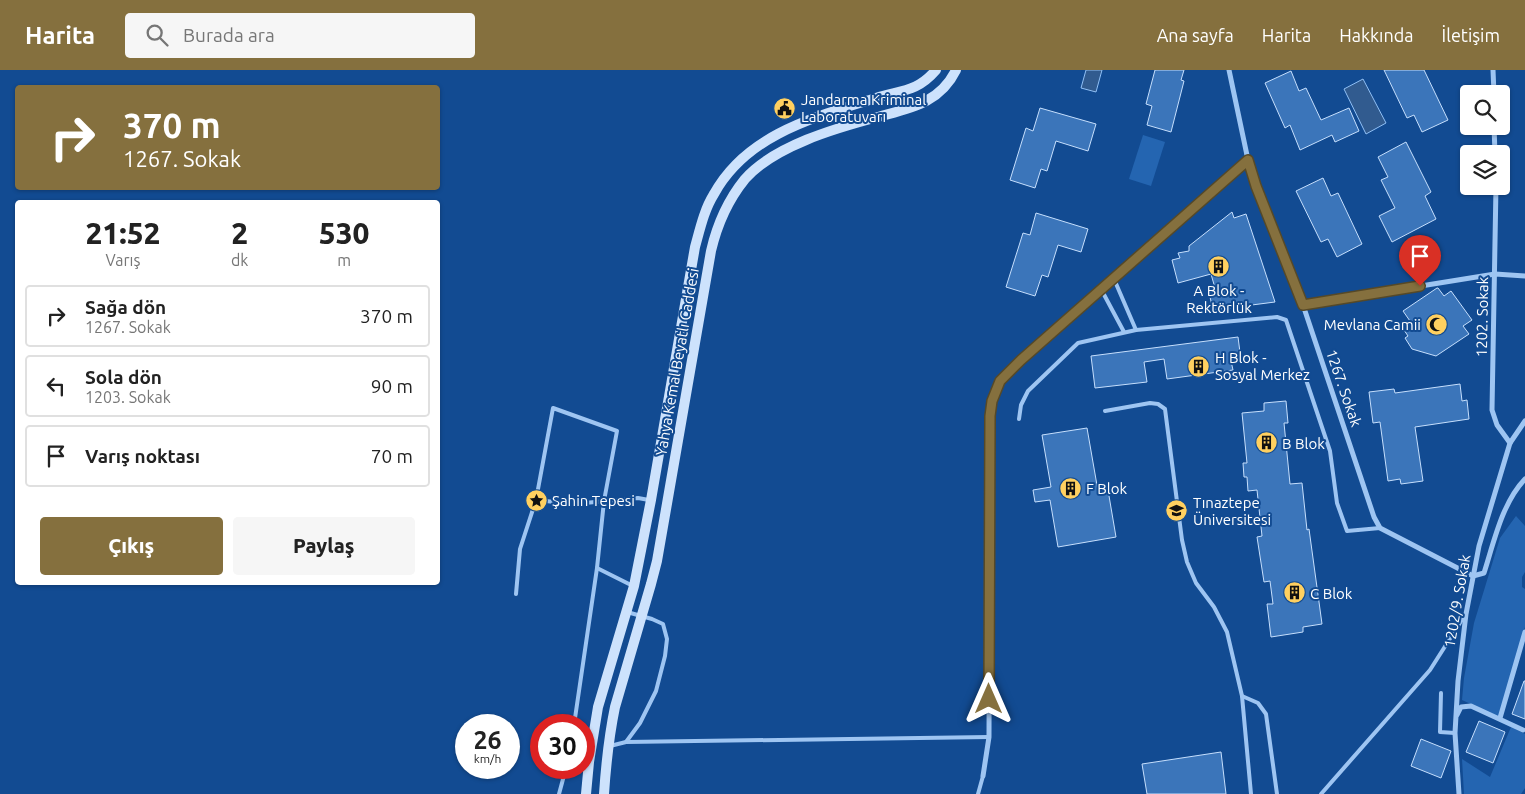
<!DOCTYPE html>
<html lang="tr">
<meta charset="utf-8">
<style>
body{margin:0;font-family:Ubuntu,sans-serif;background:#f6f6f6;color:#222;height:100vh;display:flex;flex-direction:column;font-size:19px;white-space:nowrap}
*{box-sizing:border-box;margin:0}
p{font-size:16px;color:#767676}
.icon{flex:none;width:28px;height:28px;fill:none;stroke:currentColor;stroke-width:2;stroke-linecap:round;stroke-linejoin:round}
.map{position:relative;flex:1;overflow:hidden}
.sheet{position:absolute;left:15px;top:130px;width:425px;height:385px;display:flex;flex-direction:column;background:#fff;border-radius:5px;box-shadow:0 1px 4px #0004}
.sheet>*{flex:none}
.top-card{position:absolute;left:15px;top:15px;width:425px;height:105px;border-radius:5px;box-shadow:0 1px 4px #0004;background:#85703e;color:#fff;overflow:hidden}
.tools{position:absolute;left:1460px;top:15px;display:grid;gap:10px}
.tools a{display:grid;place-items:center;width:50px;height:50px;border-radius:5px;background:#fff;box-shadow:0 1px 4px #0004;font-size:25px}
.speed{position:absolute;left:455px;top:644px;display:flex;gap:10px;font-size:25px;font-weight:700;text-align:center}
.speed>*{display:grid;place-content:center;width:65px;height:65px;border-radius:50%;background:#fff;box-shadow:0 1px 4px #0004;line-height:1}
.speed small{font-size:12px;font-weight:400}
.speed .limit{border:8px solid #d22;background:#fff;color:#111}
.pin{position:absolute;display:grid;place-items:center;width:42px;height:42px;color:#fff;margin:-51px -21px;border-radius:50% 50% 50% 0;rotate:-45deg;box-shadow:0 0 5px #0007}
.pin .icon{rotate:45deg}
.me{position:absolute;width:55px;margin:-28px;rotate:0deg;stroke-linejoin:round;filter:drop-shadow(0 0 4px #0008)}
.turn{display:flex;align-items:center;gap:18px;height:105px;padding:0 25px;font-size:22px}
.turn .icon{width:65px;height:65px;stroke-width:2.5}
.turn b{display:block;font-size:35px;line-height:42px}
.eta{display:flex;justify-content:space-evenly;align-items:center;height:85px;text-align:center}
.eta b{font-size:30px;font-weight:800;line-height:35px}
.action{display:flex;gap:10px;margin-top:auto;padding:10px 25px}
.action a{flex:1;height:58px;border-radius:5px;background:#85703e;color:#fff;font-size:20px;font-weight:800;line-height:58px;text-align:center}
.action a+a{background:#f6f6f6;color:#222}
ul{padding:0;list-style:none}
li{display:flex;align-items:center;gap:15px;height:62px;margin:0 10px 8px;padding:0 15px;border:2px solid #e0e0e0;border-radius:5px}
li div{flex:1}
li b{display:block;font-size:19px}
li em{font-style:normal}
header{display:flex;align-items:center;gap:30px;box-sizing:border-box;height:70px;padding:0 25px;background:#85703e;color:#fff}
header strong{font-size:24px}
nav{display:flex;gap:28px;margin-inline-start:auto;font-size:18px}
.search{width:350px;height:45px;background:#f6f6f6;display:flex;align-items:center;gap:12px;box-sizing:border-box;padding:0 18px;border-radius:5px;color:#767676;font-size:19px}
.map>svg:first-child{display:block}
</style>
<header>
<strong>Harita</strong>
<div class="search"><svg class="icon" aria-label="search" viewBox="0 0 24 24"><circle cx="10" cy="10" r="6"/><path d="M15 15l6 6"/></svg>Burada ara</div>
<nav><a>Ana sayfa</a><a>Harita</a><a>Hakkında</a><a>İletişim</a></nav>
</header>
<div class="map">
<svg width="1525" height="724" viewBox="0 0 1525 724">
<rect width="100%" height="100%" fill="#124b92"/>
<g fill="#2465b1">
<polygon points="1143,65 1165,72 1151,116 1129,109"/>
<polygon points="1516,446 1525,456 1525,502 1522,507 1522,517 1525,519 1525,557 1499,647 1462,630 1464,608 1474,553 1500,468"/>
<polygon points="1511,657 1525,664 1525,718 1521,724 1464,724 1462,689 1490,707"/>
</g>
<g fill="#315b8f" stroke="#90c0f6">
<polygon points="1086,0 1102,0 1096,22 1081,18"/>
<polygon points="1363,9 1386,53 1366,64 1344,19"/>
</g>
<g fill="#3b75ba" stroke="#c6dffd">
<polygon points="1155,0 1184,0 1181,10 1184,11 1171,62 1147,55 1152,36 1146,34"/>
<polygon points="1384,0 1424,0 1448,50 1422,62 1414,45 1407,48"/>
<polygon points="1291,1 1299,21 1306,18 1321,50 1349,38 1359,61 1335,72 1332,65 1300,80 1290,55 1285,58 1265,13"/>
<polygon points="1040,38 1096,54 1088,81 1056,71 1047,101 1041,99 1035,118 1010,110 1026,58 1033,61"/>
<polygon points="1406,72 1431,122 1425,126 1436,149 1392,172 1379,146 1395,138 1381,110 1388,107 1378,87"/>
<polygon points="1323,108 1331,126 1338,123 1362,174 1337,187 1328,169 1321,172 1296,121"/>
<polygon points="1232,142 1234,148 1246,144 1275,232 1213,240 1210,227 1217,225 1211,204 1178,213 1172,190 1180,188 1178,183 1189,181 1189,176"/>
<polygon points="1036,143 1088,159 1081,182 1058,175 1048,207 1042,205 1035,226 1006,217 1023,163 1030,165"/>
<polygon points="1437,218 1438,218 1444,226 1451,221 1472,250 1463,256 1469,264 1436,286 1412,279 1405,268 1408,266 1402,257 1410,251 1403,241"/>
<polygon points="1238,267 1241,290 1231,291 1233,300 1167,309 1164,289 1144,292 1147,312 1095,318 1091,286"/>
<polygon points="1460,314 1462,331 1467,330 1469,349 1415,357 1423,411 1401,414 1400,409 1388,411 1380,352 1373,353 1369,322 1394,319 1395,323"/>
<polygon points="1286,331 1288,353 1284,353 1290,414 1302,413 1307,460 1309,459 1322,554 1303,557 1303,562 1271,567 1267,534 1273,534 1270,511 1264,512 1257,467 1262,466 1257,420 1248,421 1247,407 1244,407 1243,393 1247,393 1242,343 1264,341 1264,333"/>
<polygon points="1087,358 1098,421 1108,420 1116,467 1058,477 1050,430 1035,432 1033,420 1051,417 1042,365"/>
<polygon points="1524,611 1525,611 1525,649 1512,644"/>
<polygon points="1479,651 1505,662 1493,693 1466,682"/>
<polygon points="1421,669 1451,681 1441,708 1411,696"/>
<polygon points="1221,682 1226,724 1147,724 1142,694"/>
</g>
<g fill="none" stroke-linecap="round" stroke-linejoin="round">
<g stroke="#9ec5f2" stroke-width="4">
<polyline points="1114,209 1136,260"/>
<polyline points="1101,219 1124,262"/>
<polyline points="1105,341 1150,333 1158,334 1165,339 1182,470 1187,492 1196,513 1214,537 1227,562 1242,626 1251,724"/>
<polyline points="1019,349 1021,335 1028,321 1078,273 1136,260 1277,247 1286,250 1330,381 1337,433 1347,461 1380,458"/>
<polyline points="536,430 574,434 638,428 649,430"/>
<polyline points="597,498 633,516"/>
<polyline points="516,524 520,479 536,430 553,338 617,361 604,431 597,498 574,655"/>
<polyline points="1441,623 1440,662 1455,663"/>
<polyline points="1242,626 1258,633 1266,644 1277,724"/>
<polyline points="626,672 989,667"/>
<polyline points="610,676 626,672 640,653 656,621 665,586 667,569 663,554 652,549 627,542"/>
<polyline points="559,724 566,698"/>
<polyline points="978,724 983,706"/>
<polyline points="1321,724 1430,600 1465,545"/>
</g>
<g stroke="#9ec5f2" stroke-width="5">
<path d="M1229,0L1248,90L1256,116L1303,235L1374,447L1380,458L1473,506L1484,503C1494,472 1502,433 1525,409"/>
<polyline points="1493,0 1494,24"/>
<polyline points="1494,56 1495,84"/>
<polyline points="1496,116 1492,340 1497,355 1510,373"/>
<polyline points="1303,235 1495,204 1525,206"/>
<polyline points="1457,645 1461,637 1471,636 1523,660"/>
<polyline points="1500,648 1525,562"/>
<polyline points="983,706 989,667 990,346 992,331 1000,311 1021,289 1248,90"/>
<polyline points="1459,724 1455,663 1458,611 1466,544 1479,476 1510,373 1525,351"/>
</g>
<g stroke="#cde2fc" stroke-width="10">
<path d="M586,724L589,692L598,637L634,516L651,430L695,177C700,159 704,140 714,124C747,64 815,47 876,28C902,20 917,22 936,0"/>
<path d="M604,724C606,694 609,666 615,637L651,514L657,491L711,181C717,155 728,130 745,109C774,76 836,58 878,47C910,38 940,33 956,0"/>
</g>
</g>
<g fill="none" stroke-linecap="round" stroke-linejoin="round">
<defs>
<polyline id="route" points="989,629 990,346 992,331 1000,311 1021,290 1248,90 1256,116 1303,235 1420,216"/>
</defs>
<use href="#route" stroke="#564928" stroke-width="12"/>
<use href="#route" stroke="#85703e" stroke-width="9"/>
</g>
<defs>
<symbol id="civic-disc" viewBox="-11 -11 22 22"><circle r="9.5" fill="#ffd060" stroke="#124b92"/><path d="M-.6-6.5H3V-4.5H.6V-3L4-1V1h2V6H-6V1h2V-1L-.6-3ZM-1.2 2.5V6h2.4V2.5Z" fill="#111"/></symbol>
<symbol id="building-disc" viewBox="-11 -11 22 22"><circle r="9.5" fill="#ffd060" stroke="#124b92"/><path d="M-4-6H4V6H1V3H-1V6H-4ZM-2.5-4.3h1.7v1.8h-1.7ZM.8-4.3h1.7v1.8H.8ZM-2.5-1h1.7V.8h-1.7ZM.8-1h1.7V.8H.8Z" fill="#111"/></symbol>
<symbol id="mosque-disc" viewBox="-11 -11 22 22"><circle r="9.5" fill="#ffd060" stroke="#124b92"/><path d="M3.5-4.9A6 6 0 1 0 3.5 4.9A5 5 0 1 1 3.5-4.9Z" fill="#111"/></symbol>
<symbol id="sight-disc" viewBox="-11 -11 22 22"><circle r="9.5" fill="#ffd060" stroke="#124b92"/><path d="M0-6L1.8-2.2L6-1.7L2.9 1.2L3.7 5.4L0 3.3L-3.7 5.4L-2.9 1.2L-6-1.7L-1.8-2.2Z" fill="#111"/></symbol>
<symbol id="university-disc" viewBox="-11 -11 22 22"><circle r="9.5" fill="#ffd060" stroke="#124b92"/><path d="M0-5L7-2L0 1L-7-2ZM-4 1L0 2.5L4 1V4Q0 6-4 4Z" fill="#111"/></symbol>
</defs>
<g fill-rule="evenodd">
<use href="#civic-disc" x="772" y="26" width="25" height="25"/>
<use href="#building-disc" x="1206" y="184" width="25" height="25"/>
<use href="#mosque-disc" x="1424" y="242" width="25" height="25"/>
<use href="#building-disc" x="1186" y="284" width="25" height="25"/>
<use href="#building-disc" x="1254" y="360" width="25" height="25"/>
<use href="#building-disc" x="1058" y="406" width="25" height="25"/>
<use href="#sight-disc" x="524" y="418" width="25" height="25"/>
<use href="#university-disc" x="1164" y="428" width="25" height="25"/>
<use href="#building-disc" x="1282" y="510" width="25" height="25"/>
</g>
<g text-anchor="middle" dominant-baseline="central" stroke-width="4" stroke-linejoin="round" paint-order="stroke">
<g font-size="15" fill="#fff" stroke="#124b92" text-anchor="start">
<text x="801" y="29">Jandarma Kriminal<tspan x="801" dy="17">Laboratuvarı</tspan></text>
<text x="1219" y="220" text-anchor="middle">A Blok -<tspan x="1219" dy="17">Rektörlük</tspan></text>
<text x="1421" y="254" text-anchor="end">Mevlana Camii</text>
<text x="1215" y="287">H Blok -<tspan x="1215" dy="17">Sosyal Merkez</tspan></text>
<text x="1282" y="373">B Blok</text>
<text x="1086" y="418">F Blok</text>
<text x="552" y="430">Şahin Tepesi</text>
<text x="1193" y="432">Tınaztepe<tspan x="1193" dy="17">Üniversitesi</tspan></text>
<text x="1310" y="523">C Blok</text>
</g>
<g font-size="15" fill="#fff" stroke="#124b92">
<text transform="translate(1482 247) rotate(-89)">1202. Sokak</text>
<text transform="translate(677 292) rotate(-80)">Yahya Kemal Beyatlı Caddesi</text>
<text transform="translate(1344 318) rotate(71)">1267. Sokak</text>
<text transform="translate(1457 531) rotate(-80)">1202/9. Sokak</text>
</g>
</g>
</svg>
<div class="tools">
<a><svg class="icon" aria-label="search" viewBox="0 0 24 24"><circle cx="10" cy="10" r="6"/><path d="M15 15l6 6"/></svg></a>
<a><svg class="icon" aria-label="layers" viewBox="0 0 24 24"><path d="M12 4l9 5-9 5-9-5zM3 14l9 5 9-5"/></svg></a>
</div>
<div class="speed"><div>26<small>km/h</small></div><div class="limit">30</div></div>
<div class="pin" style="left:1420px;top:216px;background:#d93025"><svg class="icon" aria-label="arrive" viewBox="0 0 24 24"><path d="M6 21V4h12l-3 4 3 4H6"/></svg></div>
<svg class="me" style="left:989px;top:629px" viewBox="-20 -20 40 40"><path d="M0-17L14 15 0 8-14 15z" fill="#85703e" stroke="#fff" stroke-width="4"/></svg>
<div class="top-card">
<div class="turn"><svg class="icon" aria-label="right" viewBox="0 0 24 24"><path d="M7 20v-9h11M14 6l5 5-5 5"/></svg><div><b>370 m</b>1267. Sokak</div></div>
</div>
<section class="sheet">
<div class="eta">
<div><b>21:52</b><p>Varış</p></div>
<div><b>2</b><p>dk</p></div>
<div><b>530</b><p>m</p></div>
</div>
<ul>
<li><svg class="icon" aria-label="right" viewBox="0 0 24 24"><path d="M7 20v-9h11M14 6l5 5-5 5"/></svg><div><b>Sağa dön</b><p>1267. Sokak</p></div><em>370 m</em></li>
<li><svg class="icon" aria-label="left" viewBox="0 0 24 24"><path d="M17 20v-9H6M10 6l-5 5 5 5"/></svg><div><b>Sola dön</b><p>1203. Sokak</p></div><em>90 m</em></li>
<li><svg class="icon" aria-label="arrive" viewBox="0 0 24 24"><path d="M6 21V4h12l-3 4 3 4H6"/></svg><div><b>Varış noktası</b></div><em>70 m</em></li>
</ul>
<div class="action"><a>Çıkış</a><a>Paylaş</a></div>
</section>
</div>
